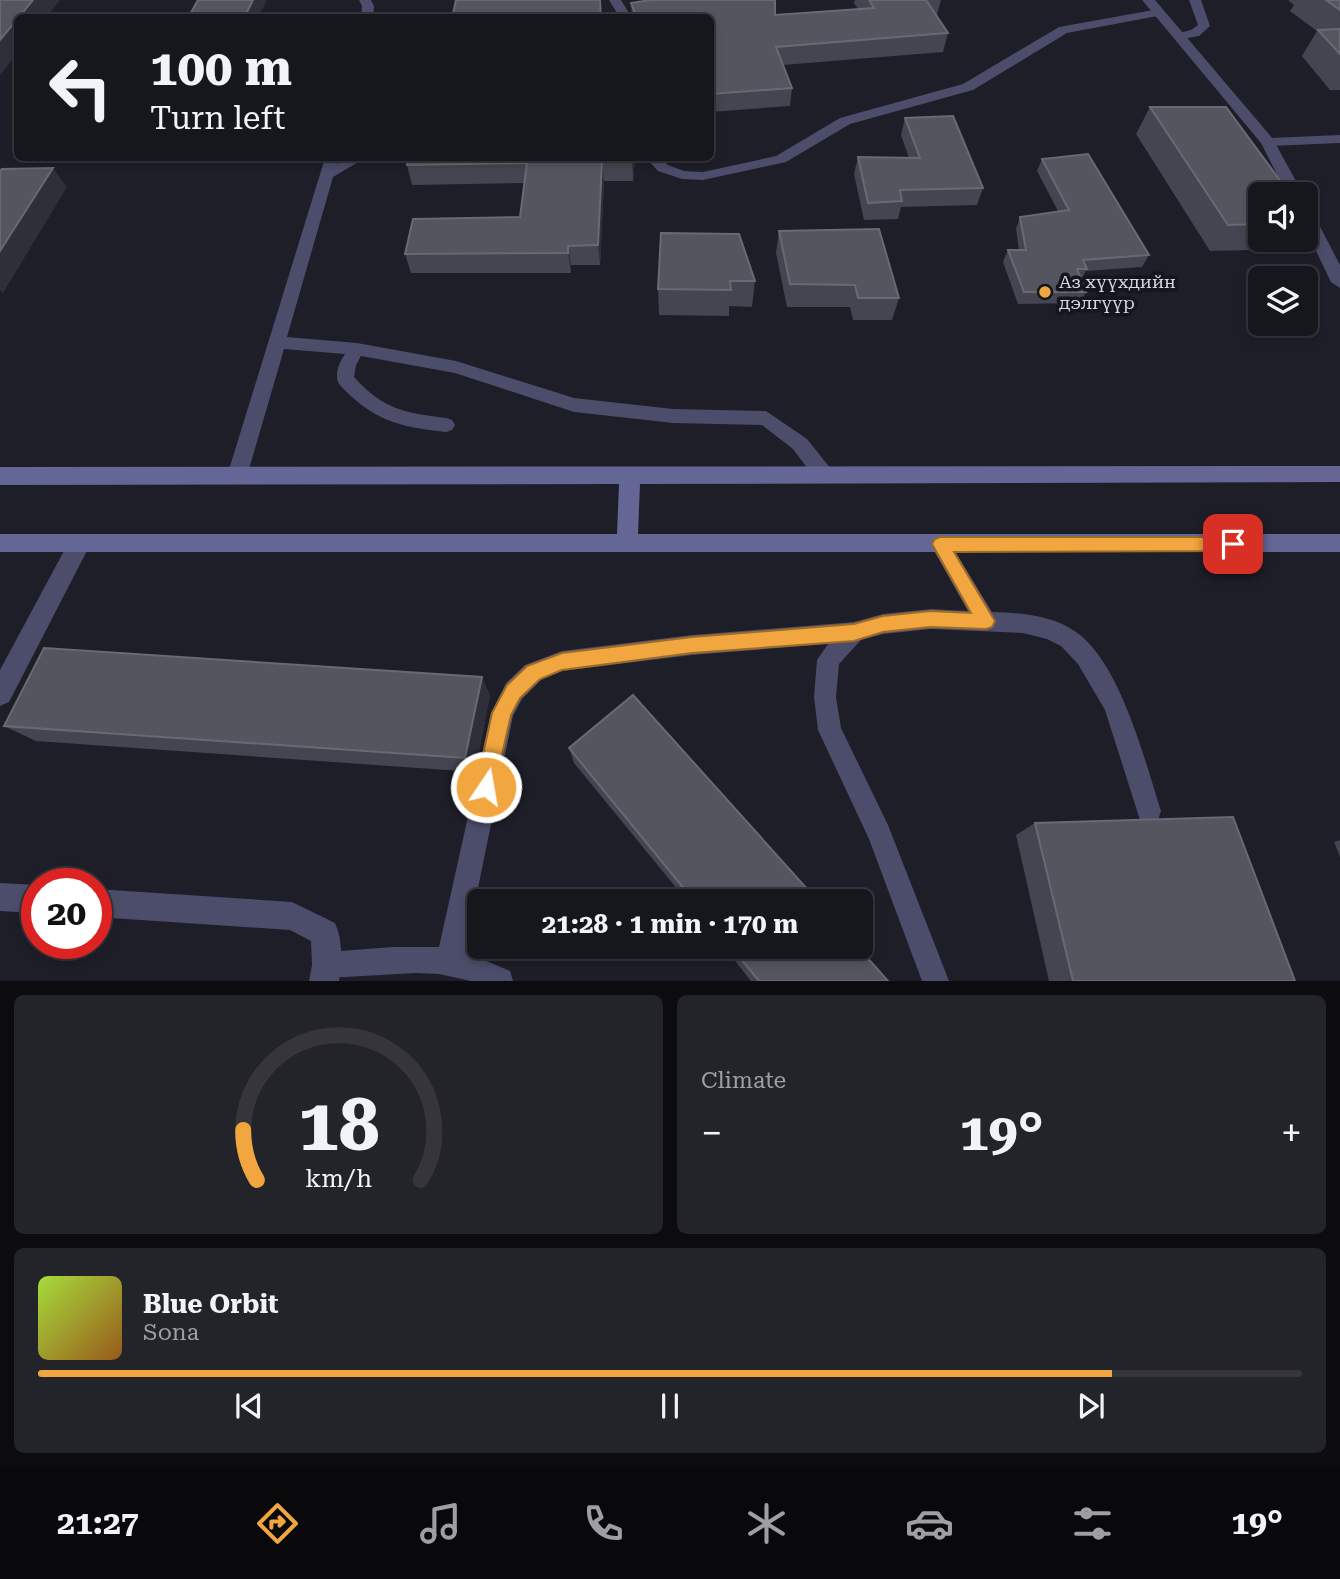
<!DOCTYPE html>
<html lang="en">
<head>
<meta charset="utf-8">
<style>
	:root { --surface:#16161d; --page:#23232a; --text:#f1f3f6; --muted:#9e9fa4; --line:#35353b; --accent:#f1a63f }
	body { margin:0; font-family:"Roboto Serif",serif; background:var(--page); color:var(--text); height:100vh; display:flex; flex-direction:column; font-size:26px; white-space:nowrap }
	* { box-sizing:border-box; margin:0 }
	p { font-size:23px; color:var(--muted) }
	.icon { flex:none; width:38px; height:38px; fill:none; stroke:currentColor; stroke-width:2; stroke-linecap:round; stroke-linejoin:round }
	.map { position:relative; height:981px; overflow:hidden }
	.side { display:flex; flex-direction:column; gap:14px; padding:14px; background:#0c0c10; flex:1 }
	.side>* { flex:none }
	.top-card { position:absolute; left:14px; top:14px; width:700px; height:147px; border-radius:10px; box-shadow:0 4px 10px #0003,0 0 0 2px var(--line); background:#16161d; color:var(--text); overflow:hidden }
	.tools { position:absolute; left:1248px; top:182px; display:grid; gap:14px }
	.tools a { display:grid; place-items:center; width:70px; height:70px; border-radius:10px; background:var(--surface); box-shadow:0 4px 10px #0003,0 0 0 2px var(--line); font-size:35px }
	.speed { position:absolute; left:21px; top:868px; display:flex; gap:14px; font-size:35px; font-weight:700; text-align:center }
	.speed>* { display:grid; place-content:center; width:91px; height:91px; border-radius:50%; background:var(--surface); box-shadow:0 4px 10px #0003,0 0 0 2px var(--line); line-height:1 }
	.speed .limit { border:10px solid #d22; background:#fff; color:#111 }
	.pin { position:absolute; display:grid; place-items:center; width:60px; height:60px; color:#fff; margin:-30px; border-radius:14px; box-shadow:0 4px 10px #0006 }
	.me { position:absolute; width:77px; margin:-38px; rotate:12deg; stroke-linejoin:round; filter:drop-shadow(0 0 5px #0008) }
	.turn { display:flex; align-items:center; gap:24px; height:147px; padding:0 21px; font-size:32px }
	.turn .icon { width:91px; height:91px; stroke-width:2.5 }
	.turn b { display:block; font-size:49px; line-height:60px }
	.big { font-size:52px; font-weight:700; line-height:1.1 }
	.side .tile { flex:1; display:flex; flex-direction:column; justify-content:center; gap:10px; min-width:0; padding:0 24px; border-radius:10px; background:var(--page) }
	.side .dial { align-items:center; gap:0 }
	.dial svg { height:182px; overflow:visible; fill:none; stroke:var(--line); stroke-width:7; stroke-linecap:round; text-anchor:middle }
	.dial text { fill:var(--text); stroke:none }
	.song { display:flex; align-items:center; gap:21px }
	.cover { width:84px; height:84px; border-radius:10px; background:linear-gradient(135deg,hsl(80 70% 55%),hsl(30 70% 35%)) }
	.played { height:7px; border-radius:4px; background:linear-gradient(90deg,var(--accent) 85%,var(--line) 85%) }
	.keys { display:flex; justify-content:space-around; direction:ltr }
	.heat { display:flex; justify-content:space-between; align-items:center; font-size:38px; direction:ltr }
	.side .tiles { flex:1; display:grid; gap:14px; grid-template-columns:1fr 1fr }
	.tile:last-child { grid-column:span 2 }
	.trip { position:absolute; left:467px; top:889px; width:406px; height:70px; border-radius:10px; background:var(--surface); box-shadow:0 4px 10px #0003,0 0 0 2px var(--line); font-weight:700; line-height:70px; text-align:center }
	.tab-bar { display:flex; height:112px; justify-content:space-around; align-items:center; background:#09090c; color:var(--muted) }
	.tab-bar .icon { width:49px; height:49px }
	.tab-bar .on { color:var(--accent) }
	.tab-bar b { font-size:32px; color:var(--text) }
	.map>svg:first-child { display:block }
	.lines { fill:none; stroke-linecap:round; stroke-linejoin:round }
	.lane { fill:#4b4d6a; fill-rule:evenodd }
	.street { fill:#4b4d6a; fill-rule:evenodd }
	.secondary { fill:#646795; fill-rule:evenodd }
	.wall { fill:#444550 }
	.shaded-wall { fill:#2e2f39 }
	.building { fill:#54555f; stroke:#686973; stroke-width:2 }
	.route { fill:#f1a63f; stroke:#9d6c29; stroke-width:2 }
	.poi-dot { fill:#f1a63f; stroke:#14151e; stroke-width:2.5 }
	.labels { text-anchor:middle; stroke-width:7; stroke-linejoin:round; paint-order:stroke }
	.poi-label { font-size:18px; fill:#d7d8df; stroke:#14151e; text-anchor:start }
</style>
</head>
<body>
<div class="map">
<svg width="1340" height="981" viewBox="0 0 1340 981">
	<rect width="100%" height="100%" fill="#1d1e27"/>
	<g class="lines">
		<!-- lane -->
		<g class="lane">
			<polygon points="359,0 371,0 374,6 373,18 361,18 362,6"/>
			<polygon points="609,0 621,0 632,18 620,18"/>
			<polygon points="1189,0 1201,0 1210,26 1199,36 1176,40 1176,34 1191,30 1198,25"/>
			<polygon points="1159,9 1165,13 1163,15 1067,33 973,90 850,124 786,162 703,180 682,179 658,171 646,158 660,158 668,165 684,171 703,172 776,156 840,118 963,84 1059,27"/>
			<polygon points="1340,135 1340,143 1268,146 1261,142 1268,138"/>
			<path d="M 325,158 L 339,158 L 337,164 L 348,158 L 365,158 L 333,177 L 287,337 L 357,343 L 456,361 L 574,398 L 673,409 L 766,411 L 807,439 L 831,469 L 834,475 L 831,481 L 824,483 L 817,481 L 793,449 L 762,425 L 673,423 L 574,412 L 455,373 L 361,356 L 356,365 L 354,377 C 383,409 404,413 446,418 L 452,420 L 455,425 L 452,430 L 446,432 C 398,427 372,420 339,384 C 334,374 339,363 345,354 L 284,349 L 247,476 L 244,482 L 237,484 L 230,482 L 227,476 Z"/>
			<path d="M 940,535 L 947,538 L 992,612 C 1020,613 1052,615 1076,632 C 1120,662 1145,761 1161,811 L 1158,820 L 1149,823 L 1140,820 L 1105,710 L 1078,664 L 1061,646 L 1047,639 L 1023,633 L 931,629 L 883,634 L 861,640 L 839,664 L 836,697 L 841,728 L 888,825 L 949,981 L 922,981 L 869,839 L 818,730 L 814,697 L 817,660 L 828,644 L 692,655 L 562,671 L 541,680 L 522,699 L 513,716 L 465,952 L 510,971 L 513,981 L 471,981 L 439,974 L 416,973 L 327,978 L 318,974 L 314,965 L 318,956 L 327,952 L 393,947 L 439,947 L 491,713 L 506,683 L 525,665 L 562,651 L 692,635 L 854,622 L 883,614 L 931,609 L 968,611 L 930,544 L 933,538 Z"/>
		</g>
		<!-- street -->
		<g class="street">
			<polygon points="1142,0 1155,0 1273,139 1303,194 1287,194 1261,143"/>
			<polygon points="1306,210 1314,215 1340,265 1340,288 1331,282 1306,230"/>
			<polygon points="80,534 88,536 91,543 9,702 0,706 0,670 72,536"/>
			<polygon points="0,883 37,885 37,913 0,911"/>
			<path d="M 96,889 L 292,902 L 335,923 C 343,941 342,962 339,981 L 309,981 L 312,965 L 311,941 L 290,930 L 96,917 Z"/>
		</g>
		<!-- secondary -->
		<polygon class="secondary" points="1340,466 1340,482 640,484 638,534 1340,534 1340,552 0,552 0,534 617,534 619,484 0,485 0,467"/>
	</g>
	<!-- wall -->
	<g class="wall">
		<polygon points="855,0 941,0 937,15 936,15 948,33 943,52 783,65 792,88 790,106 710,112 710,18 632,18 631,3 775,15 858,9 854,3"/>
		<polygon points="1288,0 1340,0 1340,90 1330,90 1302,56 1317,31 1290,11 1294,5"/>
		<polygon points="1150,107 1260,194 1260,240 1297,240 1290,249 1210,251 1136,134"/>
		<polygon points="905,118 983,188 977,205 901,207 898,219 864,220 854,174 858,157 909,158 901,135"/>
		<polygon points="408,158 635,158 633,181 604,181 600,265 571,265 571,273 411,273 405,254 520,217 524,183 412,185 407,165"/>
		<polygon points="1042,159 1149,255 1142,267 1086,271 1081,279 1086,292 1080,303 1018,304 1003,262 1008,250 1019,250 1016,229 1020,217 1058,211 1037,171"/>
		<polygon points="779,231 899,298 892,320 853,320 850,307 787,307 776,253"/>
		<polygon points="661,233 755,281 752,307 729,306 729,316 659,315 658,289"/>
		<polygon points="490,695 475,772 36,741 4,726"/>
		<polygon points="569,748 818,901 687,901 574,763"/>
		<polygon points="1035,823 1295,981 1049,981 1016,835"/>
		<polygon points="1340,840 1340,857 1334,842"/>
		<polygon points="724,947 858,947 888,981 751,981"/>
	</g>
	<!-- shaded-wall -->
	<g class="shaded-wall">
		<polygon points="33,0 60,0 46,18 19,18"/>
		<polygon points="253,0 267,0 258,18 244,18"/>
		<polygon points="18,19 18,53 0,75 0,40"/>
		<polygon points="632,158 635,158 633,181 632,161"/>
		<polygon points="602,161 604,181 600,265 598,245"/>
		<polygon points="53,168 67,187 3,293 0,290 0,251"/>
		<polygon points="568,246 571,265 571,273 568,253"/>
		<polygon points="482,677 490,695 475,772 465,758"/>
	</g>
	<!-- building -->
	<g class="building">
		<polygon points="0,0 33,0 0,40"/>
		<polygon points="198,0 253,0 244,18 188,18"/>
		<polygon points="456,0 600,0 601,18 452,18"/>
		<polygon points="650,0 775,0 775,15 874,8 869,0 926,0 948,33 776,47 792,88 710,94 710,18 637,18 631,3"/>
		<polygon points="1326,0 1340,0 1340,10"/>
		<polygon points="1340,29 1340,54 1318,30"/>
		<polygon points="1150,107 1226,107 1290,194 1260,194 1260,224 1228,225"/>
		<polygon points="953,116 983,188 900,190 902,201 868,203 858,157 920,158 905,118"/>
		<polygon points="1088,154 1149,255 1083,260 1087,269 1077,269 1086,292 1024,292 1008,250 1026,250 1020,217 1069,210 1042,159"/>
		<polygon points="408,158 632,158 632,161 602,161 598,245 568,246 568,253 405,254 413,219 520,217 527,163 407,165"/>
		<polygon points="53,168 0,251 0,171 2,169"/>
		<polygon points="1306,216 1310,223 1306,223"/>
		<polygon points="879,229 899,298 858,298 855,285 790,284 779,231"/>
		<polygon points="661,233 739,234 755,281 730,281 731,290 658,289"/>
		<polygon points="44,648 482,677 465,758 4,726"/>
		<polygon points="633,695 818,901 694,901 569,748"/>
		<polygon points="1233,817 1295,981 1073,981 1035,823"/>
		<polygon points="731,947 858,947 888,981 759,981"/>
	</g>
	<!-- route -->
	<polygon class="route" points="940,537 1233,537 1239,539 1242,544 1239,549 1233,551 954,552 992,616 995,621 992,627 986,629 930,627 883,632 854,641 692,653 562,670 540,679 520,698 511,715 493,794 486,797 479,794 476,787 492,713 507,685 527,666 562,653 692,637 854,624 883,616 930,611 971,613 932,544 935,539"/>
	<!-- markers -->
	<circle class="poi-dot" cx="1045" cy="292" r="7"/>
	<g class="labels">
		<!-- poi labels -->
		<g class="poi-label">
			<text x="1059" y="288">Аз хүүхдийн<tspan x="1059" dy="21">дэлгүүр</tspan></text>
		</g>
	</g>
</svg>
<div class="tools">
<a><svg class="icon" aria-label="sound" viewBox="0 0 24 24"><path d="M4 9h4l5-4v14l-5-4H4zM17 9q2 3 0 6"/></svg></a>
<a><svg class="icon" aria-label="layers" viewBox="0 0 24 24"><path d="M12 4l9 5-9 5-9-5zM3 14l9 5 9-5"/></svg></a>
</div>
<div class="speed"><div class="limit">20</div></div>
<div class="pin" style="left:1233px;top:544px;background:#d93025"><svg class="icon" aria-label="arrive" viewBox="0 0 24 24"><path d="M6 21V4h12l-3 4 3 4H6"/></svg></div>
<svg class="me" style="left:486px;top:787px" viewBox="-20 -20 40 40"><circle r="17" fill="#f1a63f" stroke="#fff" stroke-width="3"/><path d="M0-11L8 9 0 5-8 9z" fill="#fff"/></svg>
<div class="trip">21:28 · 1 min · 170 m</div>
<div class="top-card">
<div class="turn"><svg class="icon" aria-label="left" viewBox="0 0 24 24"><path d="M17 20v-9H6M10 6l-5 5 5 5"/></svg><div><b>100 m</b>Turn left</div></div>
</div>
</div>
<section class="side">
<div class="tiles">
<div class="tile dial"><svg viewBox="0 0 100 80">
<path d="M14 69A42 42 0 1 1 86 69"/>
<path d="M14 69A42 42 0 0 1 8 47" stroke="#f1a63f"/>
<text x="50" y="56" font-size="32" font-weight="700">18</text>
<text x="50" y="72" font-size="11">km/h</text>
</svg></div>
<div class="tile"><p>Climate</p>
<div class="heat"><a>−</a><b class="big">19°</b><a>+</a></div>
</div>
<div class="tile">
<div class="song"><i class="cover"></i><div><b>Blue Orbit</b><p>Sona</p></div></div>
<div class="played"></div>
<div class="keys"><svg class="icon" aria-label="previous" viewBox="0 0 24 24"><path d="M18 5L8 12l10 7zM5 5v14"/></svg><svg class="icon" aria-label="pause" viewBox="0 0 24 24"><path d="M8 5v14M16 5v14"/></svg><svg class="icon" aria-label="next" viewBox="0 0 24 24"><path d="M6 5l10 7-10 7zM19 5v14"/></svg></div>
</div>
</div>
</section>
<nav class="tab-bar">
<b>21:27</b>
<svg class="icon on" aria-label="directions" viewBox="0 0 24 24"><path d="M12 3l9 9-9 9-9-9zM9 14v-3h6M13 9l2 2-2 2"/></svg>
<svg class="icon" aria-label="music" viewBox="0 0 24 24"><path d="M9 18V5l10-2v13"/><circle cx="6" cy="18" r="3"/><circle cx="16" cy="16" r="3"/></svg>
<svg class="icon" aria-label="phone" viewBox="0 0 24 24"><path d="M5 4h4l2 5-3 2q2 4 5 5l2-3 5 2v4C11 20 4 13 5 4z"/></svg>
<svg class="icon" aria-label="climate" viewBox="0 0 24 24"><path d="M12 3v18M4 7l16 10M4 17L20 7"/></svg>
<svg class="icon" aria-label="car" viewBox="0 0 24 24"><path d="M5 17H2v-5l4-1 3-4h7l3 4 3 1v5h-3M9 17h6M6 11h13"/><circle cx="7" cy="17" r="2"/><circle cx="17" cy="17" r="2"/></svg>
<svg class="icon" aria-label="filters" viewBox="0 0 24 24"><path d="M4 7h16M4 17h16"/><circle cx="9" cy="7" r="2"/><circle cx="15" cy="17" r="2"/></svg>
<b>19°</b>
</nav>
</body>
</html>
